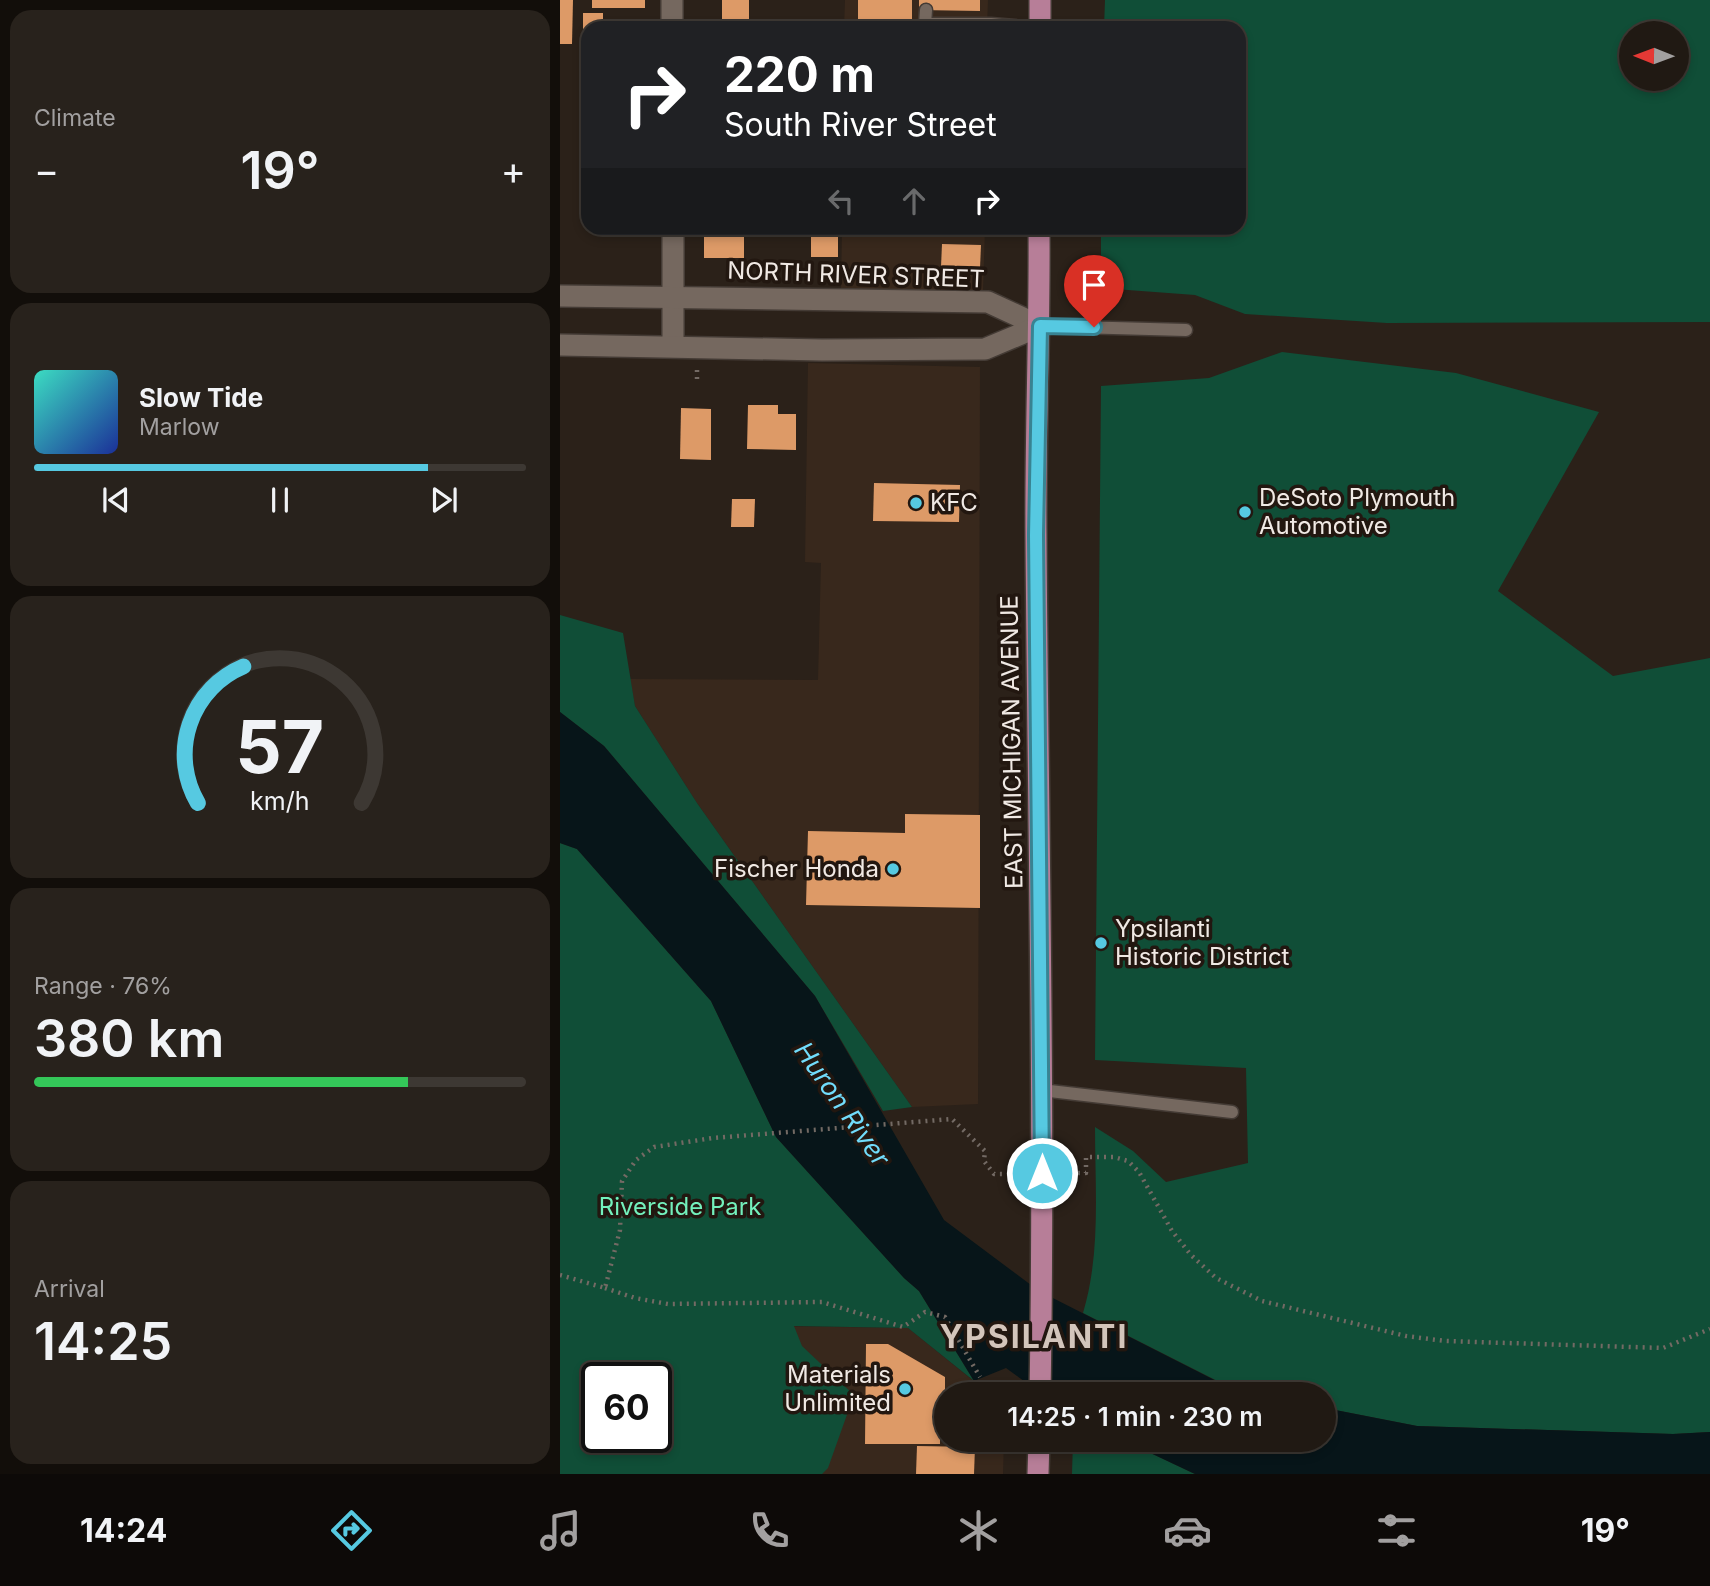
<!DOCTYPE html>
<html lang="en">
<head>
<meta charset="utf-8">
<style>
	:root { --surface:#201913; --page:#28221c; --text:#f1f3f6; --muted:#a2a0a0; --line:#3d3833; --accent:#56c9e1 }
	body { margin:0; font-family:Inter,sans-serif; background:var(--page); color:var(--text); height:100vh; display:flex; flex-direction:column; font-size:26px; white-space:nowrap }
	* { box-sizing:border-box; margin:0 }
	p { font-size:23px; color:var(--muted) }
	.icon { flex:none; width:38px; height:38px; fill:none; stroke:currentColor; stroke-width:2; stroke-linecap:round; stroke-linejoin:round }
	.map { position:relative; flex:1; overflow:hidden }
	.panel { display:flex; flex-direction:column; gap:10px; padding:10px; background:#120e0a; width:560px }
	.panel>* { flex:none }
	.hud { position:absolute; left:21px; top:21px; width:665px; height:214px; border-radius:21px; box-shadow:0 4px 10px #0003,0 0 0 2px var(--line); background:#202124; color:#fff; overflow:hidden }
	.needle { width:46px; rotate:271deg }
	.fabs { position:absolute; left:1059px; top:21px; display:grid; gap:14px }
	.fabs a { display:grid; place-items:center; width:70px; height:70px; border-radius:50%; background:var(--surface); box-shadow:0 4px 10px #0003,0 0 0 2px var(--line); font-size:35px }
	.speed { position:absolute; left:21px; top:1362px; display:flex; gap:14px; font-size:35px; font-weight:700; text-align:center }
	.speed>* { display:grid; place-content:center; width:91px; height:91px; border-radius:50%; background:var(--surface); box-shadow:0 4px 10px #0003,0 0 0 2px var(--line); line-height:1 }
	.speed .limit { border:4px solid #111; border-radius:10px; background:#fff; color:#111 }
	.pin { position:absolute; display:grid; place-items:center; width:60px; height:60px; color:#fff; margin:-72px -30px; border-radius:50% 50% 50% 0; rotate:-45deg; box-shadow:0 0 7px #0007 }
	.pin .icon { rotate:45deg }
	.me { position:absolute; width:77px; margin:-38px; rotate:0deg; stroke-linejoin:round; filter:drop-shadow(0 0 5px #0008) }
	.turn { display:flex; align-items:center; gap:24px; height:147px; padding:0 28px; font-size:32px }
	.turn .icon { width:91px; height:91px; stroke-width:2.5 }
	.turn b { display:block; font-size:49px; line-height:60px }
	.lanes { display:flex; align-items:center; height:66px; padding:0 28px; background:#0003; justify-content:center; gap:35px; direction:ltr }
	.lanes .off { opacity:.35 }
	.big { font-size:52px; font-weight:600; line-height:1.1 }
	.panel .card { flex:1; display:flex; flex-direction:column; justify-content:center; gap:10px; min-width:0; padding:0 24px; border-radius:21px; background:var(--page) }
	.panel .dial { align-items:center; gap:0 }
	.dial svg { height:182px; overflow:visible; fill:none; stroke:var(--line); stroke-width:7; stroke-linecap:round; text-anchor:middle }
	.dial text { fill:var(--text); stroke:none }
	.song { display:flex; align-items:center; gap:21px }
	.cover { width:84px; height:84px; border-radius:10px; background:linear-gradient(135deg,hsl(170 70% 55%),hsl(230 70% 35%)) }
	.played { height:7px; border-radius:4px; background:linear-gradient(90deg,var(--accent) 80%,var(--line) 80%) }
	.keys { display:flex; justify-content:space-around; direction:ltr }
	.heat { display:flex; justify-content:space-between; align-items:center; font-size:38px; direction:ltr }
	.charge { height:10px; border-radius:5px; background:linear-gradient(90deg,#34c759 76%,var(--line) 0) }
	.trip { position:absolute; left:374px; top:1382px; width:402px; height:70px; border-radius:35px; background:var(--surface); box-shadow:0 4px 10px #0003,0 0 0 2px var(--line); font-weight:600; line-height:70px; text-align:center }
	.tab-bar { display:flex; height:112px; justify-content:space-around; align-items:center; background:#0d0a08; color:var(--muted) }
	.tab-bar .icon { width:49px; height:49px }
	.tab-bar .on { color:var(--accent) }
	.tab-bar b { font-size:32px; color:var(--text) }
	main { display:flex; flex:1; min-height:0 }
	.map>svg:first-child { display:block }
	.built { fill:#38281c }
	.green { fill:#104e37; fill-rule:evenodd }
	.water { fill:#071519 }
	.building { fill:#dd9a67 }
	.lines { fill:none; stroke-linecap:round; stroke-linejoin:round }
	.lane-casing { stroke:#443b35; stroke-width:15 }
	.street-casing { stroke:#443b35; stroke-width:24 }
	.secondary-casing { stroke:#443b35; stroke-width:24 }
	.primary-casing { stroke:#443b35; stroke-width:24 }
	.path { stroke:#736a64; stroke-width:4.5; stroke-dasharray:2 5; stroke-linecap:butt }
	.lane { stroke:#75685f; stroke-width:12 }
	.street { stroke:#75685f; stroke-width:21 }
	.secondary { stroke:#75685f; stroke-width:21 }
	.primary { stroke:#b77e98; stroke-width:21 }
	.route-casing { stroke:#388392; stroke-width:18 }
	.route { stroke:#56c9e1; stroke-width:12 }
	.poi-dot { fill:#56c9e1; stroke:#221710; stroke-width:2.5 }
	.labels { text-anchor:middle; stroke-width:7; stroke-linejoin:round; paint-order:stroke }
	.street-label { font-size:24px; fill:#f0e9e4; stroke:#221710 }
	.poi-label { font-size:24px; fill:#f0e9e4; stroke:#221710; text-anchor:start }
	.park-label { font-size:24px; fill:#73f0bc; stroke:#221710 }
	.water-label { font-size:26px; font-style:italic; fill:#71dcfb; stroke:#221710 }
	.district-label { font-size:32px; font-weight:bold; letter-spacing:2px; fill:#d3c5bb; stroke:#221710 }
</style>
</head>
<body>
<main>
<section class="panel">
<div class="card"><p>Climate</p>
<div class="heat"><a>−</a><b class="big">19°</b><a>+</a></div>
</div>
<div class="card">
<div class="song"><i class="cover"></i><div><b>Slow Tide</b><p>Marlow</p></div></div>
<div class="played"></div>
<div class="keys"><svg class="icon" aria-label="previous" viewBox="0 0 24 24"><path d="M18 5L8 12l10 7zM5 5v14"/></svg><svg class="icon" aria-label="pause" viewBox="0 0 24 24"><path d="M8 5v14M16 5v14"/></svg><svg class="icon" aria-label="next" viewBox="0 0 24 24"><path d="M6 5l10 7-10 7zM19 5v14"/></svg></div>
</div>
<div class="card dial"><svg viewBox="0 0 100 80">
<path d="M14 69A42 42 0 1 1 86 69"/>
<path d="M14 69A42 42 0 0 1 34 9" stroke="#56c9e1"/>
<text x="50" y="56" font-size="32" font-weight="700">57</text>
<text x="50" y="72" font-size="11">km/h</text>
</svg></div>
<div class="card"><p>Range · 76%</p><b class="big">380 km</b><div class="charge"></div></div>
<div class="card"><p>Arrival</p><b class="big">14:25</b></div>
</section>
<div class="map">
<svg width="1150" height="1474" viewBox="0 0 1150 1474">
	<rect width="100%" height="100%" fill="#2b2119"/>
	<!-- built -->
	<g class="built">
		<polygon points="285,0 428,0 427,28 284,28"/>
		<polygon points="282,228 425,228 423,291 281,289"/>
		<polygon points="248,363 420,367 418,1104 352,1107 137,803 75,706 70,679 258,680 261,563 245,562"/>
		<polygon points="136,1325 348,1328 431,1395 387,1395 387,1440 444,1440 443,1474 115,1474"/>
	</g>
	<!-- green -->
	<g class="green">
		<path d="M 545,0 L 1150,0 L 1150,322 L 827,323 L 685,314 L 635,295 L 541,288 L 541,228 L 679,228 L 679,28 L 544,28 ZM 1071,33 L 1116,33 L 1116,79 L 1071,79 Z"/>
		<path d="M 722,352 L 896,373 L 1039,412 L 938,591 L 1053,676 L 1150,658 L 1150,1432 L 1113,1434 L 857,1426 L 765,1408 L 765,1395 L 694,1395 L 679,1392 L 523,1313 C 541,1253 535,1189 535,1127 L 573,1151 L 606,1182 L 688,1163 L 686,1068 L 535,1060 L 541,386 L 649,378 Z"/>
		<polygon points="0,615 63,633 75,706 137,803 352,1107 323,1111 255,996 44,746 0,712"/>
		<path d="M 0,843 L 17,849 L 151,1001 L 216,1137 L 344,1278 L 359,1291 L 414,1381 L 348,1328 L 234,1326 L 242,1346 L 294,1395 L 268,1468 L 262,1474 L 0,1474 ZM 37,1377 L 96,1377 L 96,1437 L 37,1437 Z"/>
		<polygon points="513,1440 563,1440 635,1474 512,1474"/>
	</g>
	<!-- water -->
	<g class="water">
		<polygon points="0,712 44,746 255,996 384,1220 479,1291 678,1392 694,1395 483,1395 446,1368 414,1381 359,1291 344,1278 216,1137 151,1001 17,849 0,843"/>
		<polygon points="765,1408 857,1426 1113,1434 1150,1432 1150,1474 635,1474 563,1440 765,1440"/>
	</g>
	<!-- building -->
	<g class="building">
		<polygon points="0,0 13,0 12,44 0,44"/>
		<rect x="32" y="0" width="53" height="8"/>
		<rect x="162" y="0" width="27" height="28"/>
		<rect x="298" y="0" width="54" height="28"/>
		<polygon points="359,0 420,0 420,11 359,10"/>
		<polygon points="23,13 43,13 43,28 28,28 28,32 23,32"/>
		<rect x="144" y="228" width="40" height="30"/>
		<rect x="251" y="228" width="27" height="29"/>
		<polygon points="382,244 421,245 420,268 381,267"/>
		<polygon points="188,405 218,405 218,414 236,414 236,450 187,449"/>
		<polygon points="121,408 151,409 151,460 120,459"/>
		<polygon points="314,483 400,485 399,522 313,521"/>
		<polygon points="172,499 195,499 194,527 171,527"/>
		<polygon points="345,814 420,815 420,908 246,905 248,831 345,833"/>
		<polygon points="306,1344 328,1344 385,1377 385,1402 380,1402 380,1444 305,1444"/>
		<polygon points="357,1446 415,1447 414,1474 356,1474"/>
	</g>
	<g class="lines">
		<defs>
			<g id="lane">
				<polyline points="366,10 365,24 431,24 476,28"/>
				<polyline points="480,326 626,330"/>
				<polyline points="481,1090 672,1112"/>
			</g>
			<g id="street">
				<polyline points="112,0 112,28"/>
				<polyline points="113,228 113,346"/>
			</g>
			<g id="secondary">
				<polyline points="0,296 428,302 480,326"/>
				<polyline points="0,345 262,350 425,349 480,326"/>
			</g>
			<g id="primary">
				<polyline points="480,28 480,0"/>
				<path d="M 479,228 C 480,331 475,435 476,538 C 478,824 485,1109 480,1395"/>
				<polyline points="478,1474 479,1440"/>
			</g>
		</defs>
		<!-- lane casing -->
		<use href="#lane" class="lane-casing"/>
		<!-- street casing -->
		<use href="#street" class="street-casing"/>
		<!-- secondary casing -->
		<use href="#secondary" class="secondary-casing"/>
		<!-- primary casing -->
		<use href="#primary" class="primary-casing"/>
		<!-- path -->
		<g class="path">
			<polyline points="137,379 137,368"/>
			<polyline points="504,1173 526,1173 526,1157 554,1157 568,1161 579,1172 612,1231 631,1255 656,1278 702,1301 846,1336 885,1341 1103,1348 1150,1329"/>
			<polyline points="0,1275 45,1288 60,1230 62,1181 76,1160 94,1147 153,1138 392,1119 425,1151 424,1161 434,1174 461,1174"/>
			<polyline points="45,1288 75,1298 108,1304 262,1302 343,1327 365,1312 385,1317 420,1377"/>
		</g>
		<!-- lane -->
		<use href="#lane" class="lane"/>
		<!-- street -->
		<use href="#street" class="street"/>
		<!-- secondary -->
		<use href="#secondary" class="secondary"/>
		<!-- primary -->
		<use href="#primary" class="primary"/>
	</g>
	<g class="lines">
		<defs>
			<polyline id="route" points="482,1173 476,535 480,326 534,327"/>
		</defs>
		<!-- route casing -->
		<use href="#route" class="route-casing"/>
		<!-- route -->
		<use href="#route" class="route"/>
	</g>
	<!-- markers -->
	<g class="poi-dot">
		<circle cx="356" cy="503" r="7"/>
		<circle cx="685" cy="512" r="7"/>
		<circle cx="333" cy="869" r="7"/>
		<circle cx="541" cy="943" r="7"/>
		<circle cx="345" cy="1389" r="7"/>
	</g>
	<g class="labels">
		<!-- street labels -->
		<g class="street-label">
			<text transform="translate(296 275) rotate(2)" y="8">NORTH RIVER STREET</text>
			<text transform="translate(452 742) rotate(-91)" y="8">EAST MICHIGAN AVENUE</text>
		</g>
		<!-- poi labels -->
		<g class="poi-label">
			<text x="699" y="506">DeSoto Plymouth<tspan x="699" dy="28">Automotive</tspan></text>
			<text x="370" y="511">KFC</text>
			<text x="319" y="877" text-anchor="end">Fischer Honda</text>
			<text x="555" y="937">Ypsilanti<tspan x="555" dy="28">Historic District</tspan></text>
			<text x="331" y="1383" text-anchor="end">Materials<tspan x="331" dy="28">Unlimited</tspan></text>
		</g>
		<!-- park labels -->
		<g class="park-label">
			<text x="120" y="1215">Riverside Park</text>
		</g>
		<!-- water labels -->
		<g class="water-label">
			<text transform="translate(282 1104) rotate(55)" y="9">Huron River</text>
		</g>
		<!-- district labels -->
		<g class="district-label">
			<text x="474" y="1348">YPSILANTI</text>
		</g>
	</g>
</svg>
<div class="fabs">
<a><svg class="needle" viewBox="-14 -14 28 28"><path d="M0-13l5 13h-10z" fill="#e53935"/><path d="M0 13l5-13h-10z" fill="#a2a0a0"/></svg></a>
</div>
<div class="speed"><div class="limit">60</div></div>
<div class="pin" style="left:534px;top:327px;background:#d93025"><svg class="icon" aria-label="arrive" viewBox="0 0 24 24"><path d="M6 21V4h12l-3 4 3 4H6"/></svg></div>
<svg class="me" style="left:482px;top:1173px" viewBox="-20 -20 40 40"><circle r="17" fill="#56c9e1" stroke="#fff" stroke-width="3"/><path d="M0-11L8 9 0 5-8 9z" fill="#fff"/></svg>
<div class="trip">14:25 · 1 min · 230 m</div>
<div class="hud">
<div class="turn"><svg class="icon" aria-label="right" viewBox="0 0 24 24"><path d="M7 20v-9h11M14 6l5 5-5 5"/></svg><div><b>220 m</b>South River Street</div></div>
<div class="lanes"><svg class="icon off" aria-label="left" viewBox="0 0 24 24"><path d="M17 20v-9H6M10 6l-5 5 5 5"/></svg><svg class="icon off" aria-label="ahead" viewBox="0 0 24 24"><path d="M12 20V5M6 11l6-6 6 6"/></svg><svg class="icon" aria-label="right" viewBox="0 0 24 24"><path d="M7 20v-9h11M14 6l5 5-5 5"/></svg></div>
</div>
</div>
</main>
<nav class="tab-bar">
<b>14:24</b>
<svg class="icon on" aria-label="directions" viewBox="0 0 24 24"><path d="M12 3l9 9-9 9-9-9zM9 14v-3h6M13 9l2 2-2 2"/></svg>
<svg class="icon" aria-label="music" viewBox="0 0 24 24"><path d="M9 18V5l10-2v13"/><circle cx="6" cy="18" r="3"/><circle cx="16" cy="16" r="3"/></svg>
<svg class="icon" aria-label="phone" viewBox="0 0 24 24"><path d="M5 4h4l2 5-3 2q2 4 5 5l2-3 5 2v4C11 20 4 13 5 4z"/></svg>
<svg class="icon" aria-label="climate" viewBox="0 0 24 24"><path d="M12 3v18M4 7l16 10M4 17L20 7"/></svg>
<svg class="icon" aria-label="car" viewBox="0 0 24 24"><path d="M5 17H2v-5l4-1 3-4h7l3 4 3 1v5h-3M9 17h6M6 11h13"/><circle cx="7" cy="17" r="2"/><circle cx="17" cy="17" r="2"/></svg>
<svg class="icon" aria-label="filters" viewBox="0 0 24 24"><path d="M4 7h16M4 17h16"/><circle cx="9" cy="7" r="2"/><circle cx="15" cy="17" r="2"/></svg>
<b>19°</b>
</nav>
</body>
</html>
